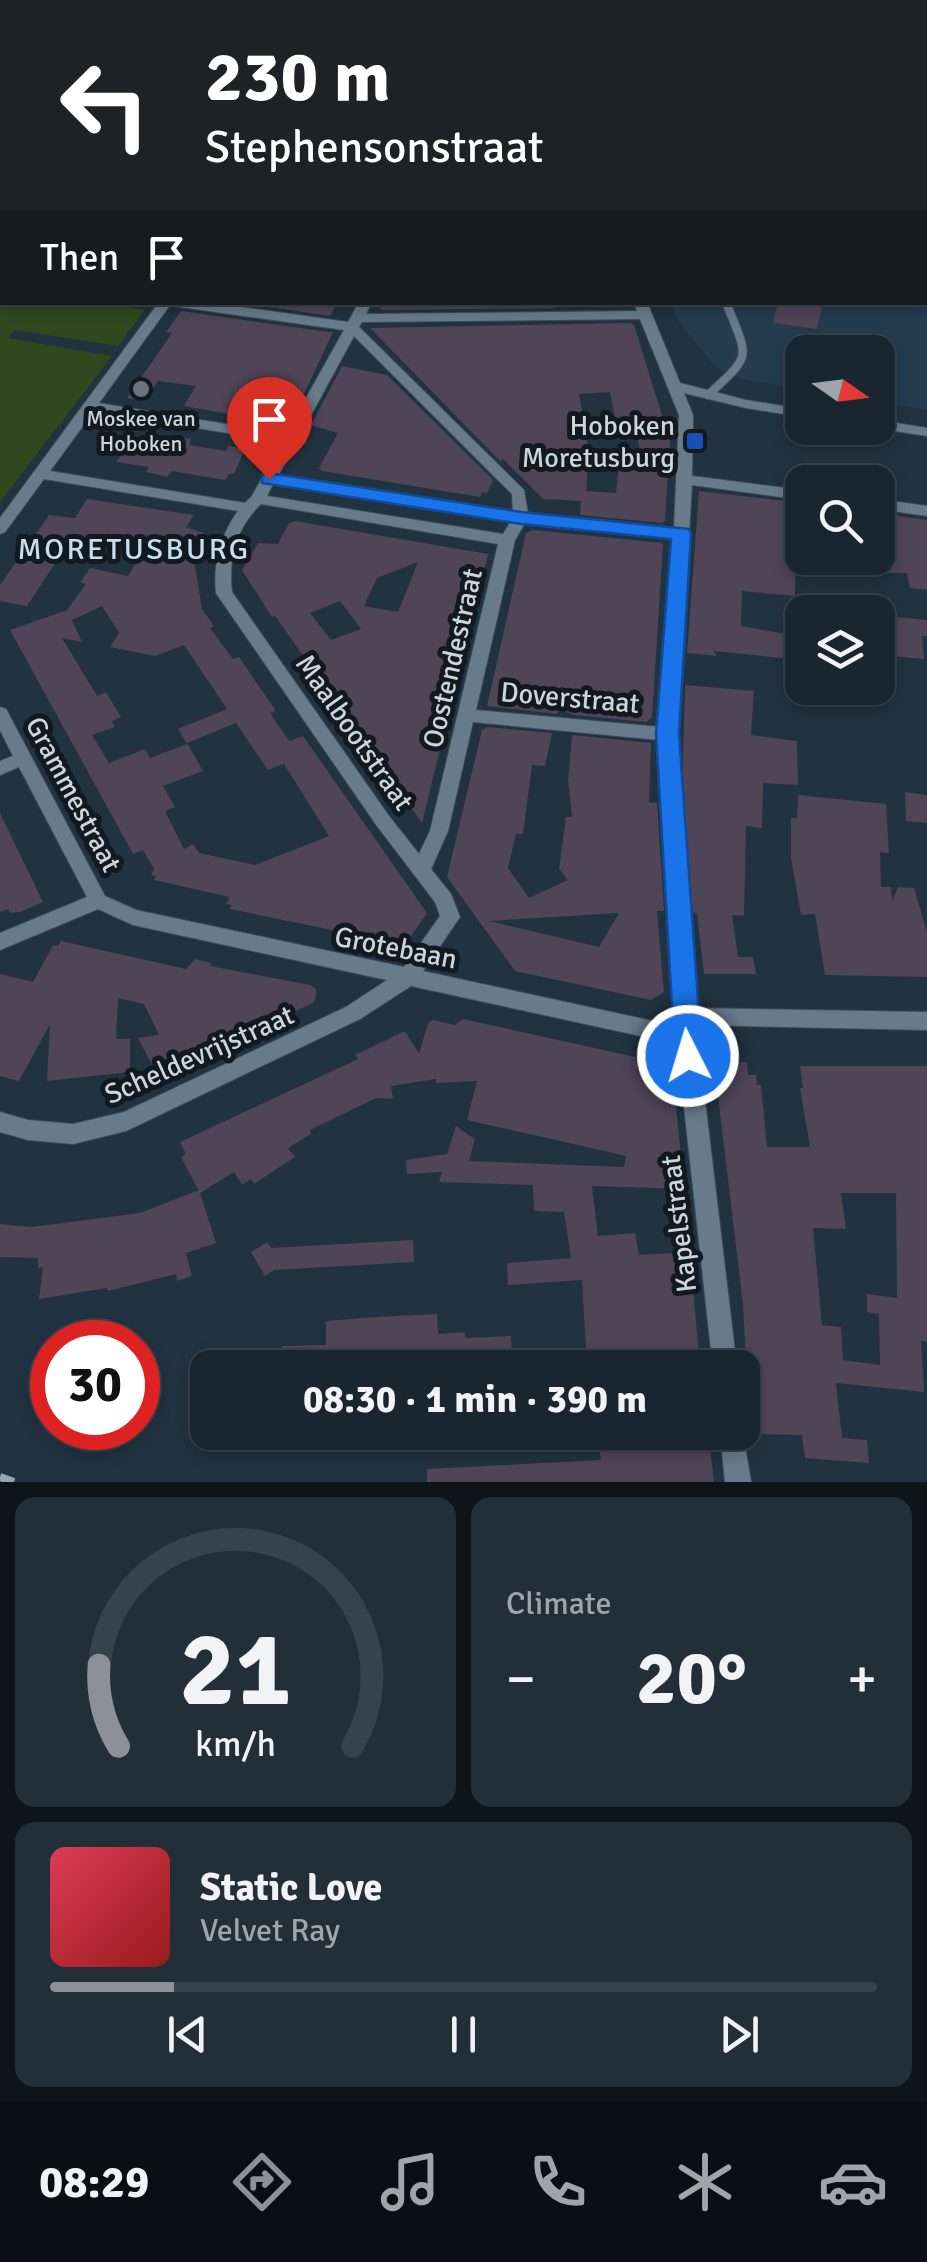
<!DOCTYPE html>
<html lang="en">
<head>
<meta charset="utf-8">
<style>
	:root { --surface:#192630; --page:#222e38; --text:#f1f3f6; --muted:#9fa5ab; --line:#37434c; --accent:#8c9099 }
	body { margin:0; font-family:Signika,sans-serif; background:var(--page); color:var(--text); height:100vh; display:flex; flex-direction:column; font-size:38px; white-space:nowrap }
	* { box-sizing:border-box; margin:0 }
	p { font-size:32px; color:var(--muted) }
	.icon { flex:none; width:55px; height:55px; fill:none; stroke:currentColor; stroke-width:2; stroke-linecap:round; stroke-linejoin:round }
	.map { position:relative; height:1482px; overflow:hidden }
	.sheet { display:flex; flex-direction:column; gap:15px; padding:15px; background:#0e151a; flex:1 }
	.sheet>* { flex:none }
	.top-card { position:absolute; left:0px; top:0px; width:928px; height:305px; box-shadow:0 5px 15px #0003,0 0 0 2px var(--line); background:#202124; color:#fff; overflow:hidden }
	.needle { width:65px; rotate:104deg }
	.controls { position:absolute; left:785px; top:335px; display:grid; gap:20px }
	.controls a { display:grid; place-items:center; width:110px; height:110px; border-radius:20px; background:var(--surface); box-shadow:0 5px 15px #0003,0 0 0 2px var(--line); font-size:50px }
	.speed { position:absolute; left:30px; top:1320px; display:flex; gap:20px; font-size:50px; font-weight:700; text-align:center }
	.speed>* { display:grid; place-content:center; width:130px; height:130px; border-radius:50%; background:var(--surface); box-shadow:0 5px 15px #0003,0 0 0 2px var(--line); line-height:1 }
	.speed .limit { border:15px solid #d22; background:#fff; color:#111 }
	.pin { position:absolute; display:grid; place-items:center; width:85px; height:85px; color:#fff; margin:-102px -42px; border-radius:50% 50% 50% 0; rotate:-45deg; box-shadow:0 0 10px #0007 }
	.pin .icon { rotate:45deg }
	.me { position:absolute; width:110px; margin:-55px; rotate:355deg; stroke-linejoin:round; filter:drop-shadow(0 0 8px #0008) }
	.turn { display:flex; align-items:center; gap:35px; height:210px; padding:0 40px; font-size:45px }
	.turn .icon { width:130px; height:130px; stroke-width:2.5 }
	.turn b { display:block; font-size:70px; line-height:85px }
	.then { display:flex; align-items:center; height:95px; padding:0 40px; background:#0003; gap:20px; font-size:38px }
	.big { font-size:75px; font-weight:800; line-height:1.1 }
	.sheet .widget { flex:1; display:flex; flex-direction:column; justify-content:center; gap:15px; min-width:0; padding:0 35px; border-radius:20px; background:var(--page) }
	.sheet .dial { align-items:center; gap:0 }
	.dial svg { height:260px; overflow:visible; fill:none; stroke:var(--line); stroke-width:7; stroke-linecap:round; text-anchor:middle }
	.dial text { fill:var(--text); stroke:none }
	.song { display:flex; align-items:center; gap:30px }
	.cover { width:120px; height:120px; border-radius:15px; background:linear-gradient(135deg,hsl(350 70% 55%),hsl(0 70% 35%)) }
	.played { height:10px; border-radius:5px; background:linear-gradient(90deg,var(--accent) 15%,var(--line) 15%) }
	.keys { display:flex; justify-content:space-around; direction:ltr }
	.heat { display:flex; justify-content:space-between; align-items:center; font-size:55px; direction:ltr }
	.sheet .tiles { flex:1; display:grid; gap:15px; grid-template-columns:1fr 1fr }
	.widget:last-child { grid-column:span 2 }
	.trip { position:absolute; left:190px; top:1350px; width:570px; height:100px; border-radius:20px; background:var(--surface); box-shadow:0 5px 15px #0003,0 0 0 2px var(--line); font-weight:800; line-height:100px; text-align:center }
	.tab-bar { display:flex; height:160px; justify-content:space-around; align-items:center; background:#0a0f13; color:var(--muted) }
	.tab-bar .icon { width:70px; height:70px }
	.tab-bar .selected { color:var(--accent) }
	.tab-bar b { font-size:45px; color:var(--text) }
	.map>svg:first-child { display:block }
	.built { fill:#253c4f }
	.green { fill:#2f481e }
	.building { fill:#504457; fill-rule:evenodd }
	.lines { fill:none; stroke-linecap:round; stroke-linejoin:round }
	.service-casing { stroke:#3f4e5a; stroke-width:10 }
	.minor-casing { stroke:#3f4e5a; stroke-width:2 }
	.service { stroke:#687b8b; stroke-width:8 }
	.minor { fill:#687b8b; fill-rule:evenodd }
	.rail { stroke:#98a4ae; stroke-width:8; stroke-dasharray:19 10; stroke-linecap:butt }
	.route { fill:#1a73e8; stroke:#114b97; stroke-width:2.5 }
	.worship-dot { fill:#6b7280; stroke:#12191f; stroke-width:4 }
	.transit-dot { fill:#1a4fb4; stroke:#12191f; stroke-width:4 }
	.labels { text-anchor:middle; stroke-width:10; stroke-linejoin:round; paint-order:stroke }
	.far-poi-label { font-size:22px; fill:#cbd5de; stroke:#12191f }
	.poi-label { font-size:28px; fill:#cbd5de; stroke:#12191f; text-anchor:end }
	.street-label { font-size:28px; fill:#cbd5de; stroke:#12191f }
	.neighbourhood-label { font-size:30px; letter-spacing:2.5px; fill:#c8ddef; stroke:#12191f }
</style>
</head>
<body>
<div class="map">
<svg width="927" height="1482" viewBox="0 0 927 1482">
	<rect width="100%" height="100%" fill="#213240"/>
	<!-- built -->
	<g class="built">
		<polygon points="0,0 299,0 2,2 2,167"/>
		<polygon points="330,0 927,0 927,410 878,401 878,352 802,352 802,389 741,379 716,367 681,325 670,303 925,302 925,2"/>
	</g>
	<!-- green -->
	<polygon class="green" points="0,210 2,302 115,303 145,310 118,346 15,330 8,338 112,356 0,502"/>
	<!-- building -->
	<g class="building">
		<polygon points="236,302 338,302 330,316"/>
		<polygon points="376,302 554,302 555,308 382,310"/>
		<polygon points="778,302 823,302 817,329 773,323"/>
		<polygon points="181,311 321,331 333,332 303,396 275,391 258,419 184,406 196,386 158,381 144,401 127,398 172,333 166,332"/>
		<path d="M 630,323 L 634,325 L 670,441 L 665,521 L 661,523 L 580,515 L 581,501 L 543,499 L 502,458 L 501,462 L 370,328 ZM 610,392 L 615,417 L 631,421 L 642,455 L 620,454 L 616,493 L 586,491 L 589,452 L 579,394 Z"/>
		<polygon points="342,366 387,375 493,480 487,493 482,492 480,497 322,471 319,468 338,433 311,425"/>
		<polygon points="134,435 169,441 172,436 191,439 189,445 226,451 229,446 245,449 234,474 229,474 225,480 172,471 167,477 146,472 149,467 116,462"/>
		<polygon points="699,491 802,503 802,544 796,543 795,596 742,591 741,626 802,637 802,660 714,651 717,656 687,653"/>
		<path d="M 87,499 L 194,515 L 186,527 L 204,533 L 194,559 L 202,609 L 214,626 L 210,628 L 233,659 L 239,657 L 276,711 L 270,713 L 289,741 L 303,736 L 427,913 L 405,945 L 230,909 L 231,905 L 226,904 L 230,897 L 154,880 L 156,876 L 151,875 L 154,869 L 143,850 L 133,854 L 10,630 L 67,610 L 86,584 L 80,583 L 90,568 L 128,576 L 149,541 L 110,535 L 92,558 L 62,553 L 27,606 L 0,601 L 0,585 L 49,515 L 75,518 ZM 102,606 L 119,633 L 110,647 L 155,656 L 184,645 L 227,709 L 178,729 L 187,744 L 150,758 L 145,749 L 109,763 L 92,735 L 115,727 L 112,721 L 121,717 L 106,692 L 97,696 L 62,638 L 82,642 L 72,620 ZM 236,723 L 268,770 L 284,764 L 329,836 L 255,865 L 199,853 L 193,844 L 184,849 L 165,811 L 175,807 L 163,786 L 203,771 L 187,743 Z"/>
		<polygon points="878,513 927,520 927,590 910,588 907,573 878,573"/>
		<path d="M 295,521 L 488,554 L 422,823 L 275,616 L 272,617 L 242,570 L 258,543 L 278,544 L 289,523 ZM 418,562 L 398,612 L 364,606 L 377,578 ZM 340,601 L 361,629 L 331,640 L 310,613 Z"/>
		<polygon points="533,530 663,543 652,718 646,722 574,715 559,710 559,704 557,714 487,706 526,533"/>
		<polygon points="878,615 927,620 927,636 922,636 924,659 878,655"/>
		<polygon points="685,685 754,691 751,735 797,741 798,785 763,783 762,828 746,826 744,916 732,915 738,957 753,957 756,974 704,974 697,913 691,912 682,795"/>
		<path d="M 487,727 L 552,733 L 545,766 L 532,765 L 523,834 L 516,834 L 508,868 L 529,898 L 568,880 L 559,869 L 566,817 L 572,817 L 568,781 L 572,735 L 651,743 L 649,802 L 657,803 L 664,911 L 657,911 L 664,992 L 651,1000 L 515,971 L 447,877 L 482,730 ZM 619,913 L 599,947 L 489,921 Z"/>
		<polygon points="905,792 927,795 927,823 906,821"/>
		<polygon points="798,795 886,804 889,853 880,852 881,887 891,887 892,901 898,887 914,888 927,932 927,977 825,975 815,914 801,915 791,858 791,818 797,818"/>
		<polygon points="0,813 43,902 20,912 10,913 8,909 0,912"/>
		<polygon points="61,941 186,969 195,959 211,963 210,966 310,985 316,989 316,997 313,1003 272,1022 267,1014 237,1027 242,1036 192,1060 186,1049 152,1065 138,1038 159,1035 144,1004 118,998 116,1039 130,1039 130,1072 47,1081 50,1024 19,1081 0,1076 0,974 33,982 53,945 58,946"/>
		<polygon points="463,1019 663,1063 673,1073 684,1189 592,1186 598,1236 635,1233 639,1255 690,1252 700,1368 636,1368 636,1361 603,1368 280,1368 282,1346 326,1345 326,1321 376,1317 437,1314 438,1334 465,1332 465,1338 511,1336 512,1352 586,1348 582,1280 508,1285 507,1263 571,1258 564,1212 534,1211 533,1185 439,1182 442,1172 407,1174 406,1160 447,1154 456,1126 475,1139 469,1161 624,1167 626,1156 467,1120 477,1081 436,1083 436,1079 391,1086 393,1099 376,1098 310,1130 311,1134 288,1148 295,1157 254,1184 251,1179 242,1185 234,1172 200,1193 181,1157 186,1154 180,1142 358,1059 355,1055 405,1031 419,1054 428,1023 433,1020 455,1025"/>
		<path d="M 714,1062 L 747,1062 L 748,1075 L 756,1075 L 757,1085 L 761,1085 L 767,1147 L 810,1147 L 800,1088 L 803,1088 L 800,1066 L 927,1066 L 927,1342 L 921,1341 L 924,1392 L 836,1383 L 842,1438 L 867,1440 L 869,1463 L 805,1458 L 802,1435 L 750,1434 L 743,1305 ZM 841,1193 L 896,1193 L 897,1298 L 867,1294 L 867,1312 L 879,1314 L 880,1365 L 843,1360 L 841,1327 L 822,1325 L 813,1228 L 846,1229 Z"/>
		<polygon points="199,1190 216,1243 186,1253 192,1276 177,1281 176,1274 108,1291 107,1288 39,1299 43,1267 38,1268 38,1258 0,1257 0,1224 31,1227 140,1213"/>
		<polygon points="413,1240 414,1262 274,1270 265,1276 251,1252 267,1242 271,1248"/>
		<polygon points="597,1432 708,1432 714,1482 427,1482 427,1469 601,1460"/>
	</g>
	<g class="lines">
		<defs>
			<path id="service" d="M 708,395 C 754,353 748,359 726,302"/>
			<g id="minor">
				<polygon points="0,175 2,176 2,182 0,183"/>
				<rect x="0" y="271" width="2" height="8"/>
				<path d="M 159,302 L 205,302 L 348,322 L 359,302 L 372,302 L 366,314 L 637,311 L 634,302 L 647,302 L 680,383 L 746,400 L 802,409 L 802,417 L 746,408 L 684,393 L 693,415 L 692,476 L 802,490 L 802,500 L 692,485 L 677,734 L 678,795 L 695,1008 L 927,1012 L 927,1030 L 696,1025 L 737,1368 L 713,1368 L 677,1044 L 411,986 L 360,1019 L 126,1131 L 73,1144 L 28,1140 L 0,1132 L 0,1112 L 28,1120 L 73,1124 L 124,1112 L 346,1007 L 387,980 L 133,925 L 98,909 L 0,950 L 0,933 L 87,897 L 19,767 L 0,775 L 0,761 L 13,756 L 0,730 L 0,707 L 6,709 L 105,896 L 136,910 L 404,967 L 440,916 L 435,902 L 377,826 L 216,593 C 213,562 220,536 238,511 L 44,479 L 5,532 L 0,534 L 0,518 ZM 170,305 L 173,306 L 344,330 L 286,434 L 99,403 ZM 640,319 L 679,415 L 674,528 L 528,514 L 524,490 L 359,327 L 362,322 ZM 354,336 L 512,494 L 513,512 L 278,476 ZM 94,411 L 282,442 L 252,496 L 245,503 L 50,471 ZM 273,484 L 511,521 L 503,534 L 267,496 ZM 261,504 L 498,544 L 430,831 L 419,854 L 389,816 L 232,592 C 228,559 236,528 261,504 ZM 525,523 L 673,538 L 660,727 L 476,710 L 515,540 ZM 473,722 L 659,740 L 660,795 L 676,1026 L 423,971 L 460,917 L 451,894 L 431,869 L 448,831 Z"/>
				<polygon points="878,420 927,428 927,436 875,428 878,428"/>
				<polygon points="878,499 927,506 927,516 878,509"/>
				<polygon points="742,1428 751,1482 725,1482 720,1432 742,1432"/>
			</g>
		</defs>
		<!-- service casing -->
		<use href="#service" class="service-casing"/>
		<!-- minor casing -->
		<use href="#minor" class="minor-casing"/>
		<!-- service -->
		<use href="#service" class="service"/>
		<!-- minor -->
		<use href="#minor" class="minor"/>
		<!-- rail -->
		<polyline class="rail" points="0,1477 14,1482"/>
	</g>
	<!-- route -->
	<polygon class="route" points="269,473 521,512 689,529 691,534 679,734 702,1056 698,1065 688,1068 679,1065 675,1056 656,734 671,539 521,524 262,483 262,475"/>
	<!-- markers -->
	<circle class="worship-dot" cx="141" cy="389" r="10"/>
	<rect class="transit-dot" x="685" y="431" width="20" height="20" rx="5"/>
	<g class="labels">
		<!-- far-poi labels -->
		<g class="far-poi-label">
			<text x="141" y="426">Moskee van<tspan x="141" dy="25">Hoboken</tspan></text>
		</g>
		<!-- poi labels -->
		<g class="poi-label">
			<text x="675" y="435">Hoboken<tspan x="675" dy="32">Moretusburg</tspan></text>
		</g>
		<!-- street labels -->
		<g class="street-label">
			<text transform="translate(452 658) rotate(-77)" y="10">Oostendestraat</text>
			<text transform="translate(570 697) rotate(5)" y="10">Doverstraat</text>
			<text transform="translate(355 732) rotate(55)" y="10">Maalbootstraat</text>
			<text transform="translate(74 794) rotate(62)" y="10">Grammestraat</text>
			<text transform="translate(396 947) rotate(11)" y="10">Grotebaan</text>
			<text transform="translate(199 1054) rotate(-24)" y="10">Scheldevrijstraat</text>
			<text transform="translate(678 1224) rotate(-97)" y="10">Kapelstraat</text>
		</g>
		<!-- neighbourhood labels -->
		<g class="neighbourhood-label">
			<text x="134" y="559">MORETUSBURG</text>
		</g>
	</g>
</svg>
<div class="controls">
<a><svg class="needle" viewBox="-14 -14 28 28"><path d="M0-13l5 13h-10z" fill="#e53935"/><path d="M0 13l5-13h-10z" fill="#9fa5ab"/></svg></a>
<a><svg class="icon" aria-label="search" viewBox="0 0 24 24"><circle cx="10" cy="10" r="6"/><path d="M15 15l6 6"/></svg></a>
<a><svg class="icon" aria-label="layers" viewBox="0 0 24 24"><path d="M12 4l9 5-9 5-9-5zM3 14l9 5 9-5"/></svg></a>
</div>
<div class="speed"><div class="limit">30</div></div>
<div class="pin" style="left:269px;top:479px;background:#d93025"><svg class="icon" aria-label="arrive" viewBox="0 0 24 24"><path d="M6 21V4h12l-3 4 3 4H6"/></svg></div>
<svg class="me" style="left:688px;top:1056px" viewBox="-20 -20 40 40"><circle r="17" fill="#1a73e8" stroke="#fff" stroke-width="3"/><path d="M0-11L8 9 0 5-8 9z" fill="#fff"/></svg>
<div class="trip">08:30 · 1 min · 390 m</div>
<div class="top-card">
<div class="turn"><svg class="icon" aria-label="left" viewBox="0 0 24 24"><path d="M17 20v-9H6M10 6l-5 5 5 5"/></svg><div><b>230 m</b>Stephensonstraat</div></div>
<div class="then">Then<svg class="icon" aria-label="arrive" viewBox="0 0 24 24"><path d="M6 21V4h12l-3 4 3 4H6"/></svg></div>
</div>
</div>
<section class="sheet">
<div class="tiles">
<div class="widget dial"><svg viewBox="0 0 100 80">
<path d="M14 69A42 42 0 1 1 86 69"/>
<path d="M14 69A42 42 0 0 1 8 44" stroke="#8c9099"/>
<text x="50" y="56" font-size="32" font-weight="700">21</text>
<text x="50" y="72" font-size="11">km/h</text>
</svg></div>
<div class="widget"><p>Climate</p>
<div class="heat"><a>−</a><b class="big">20°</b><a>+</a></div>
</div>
<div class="widget">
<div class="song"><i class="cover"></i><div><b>Static Love</b><p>Velvet Ray</p></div></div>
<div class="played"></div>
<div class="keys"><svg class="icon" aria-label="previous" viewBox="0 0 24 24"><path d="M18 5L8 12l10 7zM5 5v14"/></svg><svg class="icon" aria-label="pause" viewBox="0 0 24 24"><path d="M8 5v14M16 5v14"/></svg><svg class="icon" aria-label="next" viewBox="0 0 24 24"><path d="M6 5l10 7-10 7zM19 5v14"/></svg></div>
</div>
</div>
</section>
<nav class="tab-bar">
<b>08:29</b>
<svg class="icon selected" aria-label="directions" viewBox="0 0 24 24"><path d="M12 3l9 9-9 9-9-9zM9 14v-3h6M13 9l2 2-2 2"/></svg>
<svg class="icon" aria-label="music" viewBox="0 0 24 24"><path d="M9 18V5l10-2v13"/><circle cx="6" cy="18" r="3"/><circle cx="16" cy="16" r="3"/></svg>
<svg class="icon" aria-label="phone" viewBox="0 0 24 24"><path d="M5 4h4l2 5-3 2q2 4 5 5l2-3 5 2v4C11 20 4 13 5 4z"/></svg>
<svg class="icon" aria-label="climate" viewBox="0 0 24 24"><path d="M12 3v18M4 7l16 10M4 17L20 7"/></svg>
<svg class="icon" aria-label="car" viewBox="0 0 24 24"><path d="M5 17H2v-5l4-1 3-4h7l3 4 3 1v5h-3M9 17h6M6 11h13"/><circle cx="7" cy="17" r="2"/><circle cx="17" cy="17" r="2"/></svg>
</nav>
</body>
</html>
